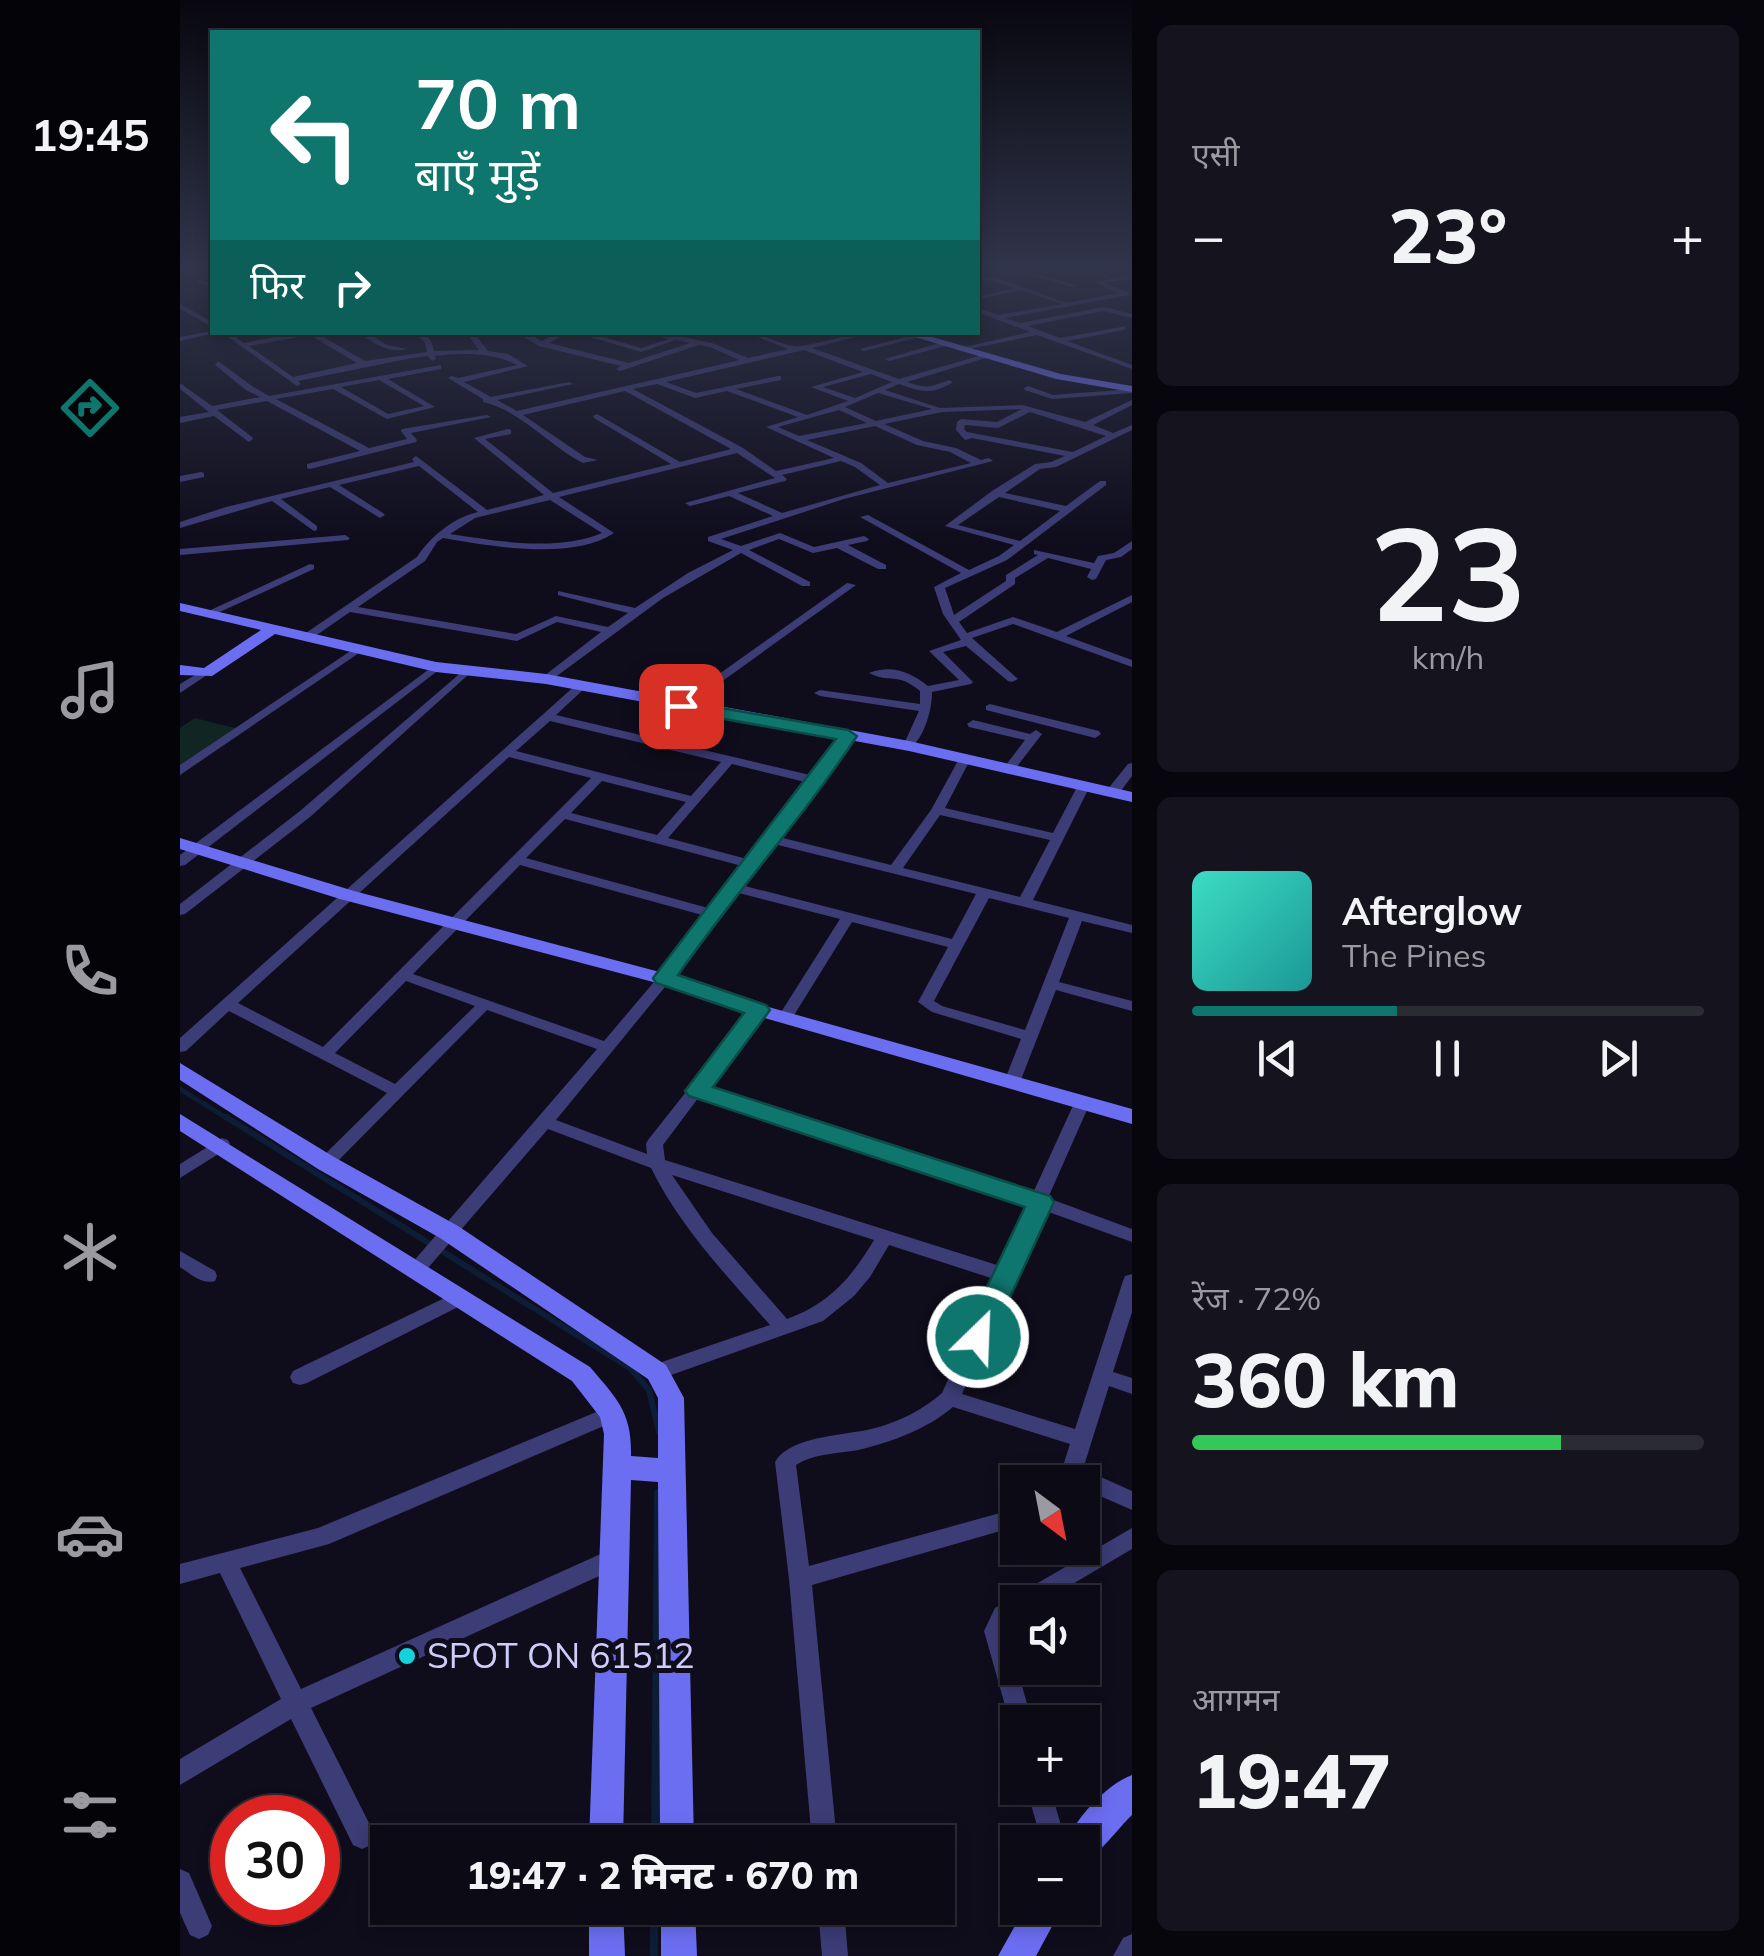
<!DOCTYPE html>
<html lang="hi">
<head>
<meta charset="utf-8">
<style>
	:root { --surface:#0b0a15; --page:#14131e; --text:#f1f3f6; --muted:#9a9aa0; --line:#2b2b34; --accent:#0f766e }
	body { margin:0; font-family:Mulish,"Noto Sans Devanagari",sans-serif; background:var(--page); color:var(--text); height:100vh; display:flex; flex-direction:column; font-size:38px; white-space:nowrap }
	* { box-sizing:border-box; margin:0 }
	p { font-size:32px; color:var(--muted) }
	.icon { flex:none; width:55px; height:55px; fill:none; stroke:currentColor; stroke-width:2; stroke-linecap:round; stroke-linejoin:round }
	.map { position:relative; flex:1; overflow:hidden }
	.sheet { display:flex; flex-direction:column; gap:25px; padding:25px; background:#06060c; width:632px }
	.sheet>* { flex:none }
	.banner { position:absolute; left:30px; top:30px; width:770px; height:305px; border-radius:0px; box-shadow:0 5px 15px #0003,0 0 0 2px var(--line); background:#0f766e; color:#fff; overflow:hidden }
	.needle { width:65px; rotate:148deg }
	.controls { position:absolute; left:820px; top:1465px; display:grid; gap:20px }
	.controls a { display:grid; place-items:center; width:100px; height:100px; border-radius:0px; background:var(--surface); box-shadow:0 5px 15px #0003,0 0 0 2px var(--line); font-size:50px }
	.speed { position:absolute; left:30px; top:1795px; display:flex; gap:20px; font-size:50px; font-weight:700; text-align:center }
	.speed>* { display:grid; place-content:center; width:130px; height:130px; border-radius:50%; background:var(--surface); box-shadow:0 5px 15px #0003,0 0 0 2px var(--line); line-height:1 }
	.speed .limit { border:15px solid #d22; background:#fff; color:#111 }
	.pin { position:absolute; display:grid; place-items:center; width:85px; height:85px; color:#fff; margin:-42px; border-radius:20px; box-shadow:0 5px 15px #0006 }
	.me { position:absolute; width:110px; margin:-55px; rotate:24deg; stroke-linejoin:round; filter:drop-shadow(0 0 8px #0008) }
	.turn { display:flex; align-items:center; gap:35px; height:210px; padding:0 40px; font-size:45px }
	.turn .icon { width:130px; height:130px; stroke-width:2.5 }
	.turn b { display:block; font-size:70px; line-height:85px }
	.then { display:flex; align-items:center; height:95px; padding:0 40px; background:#0003; gap:20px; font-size:38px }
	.big { font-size:75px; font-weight:800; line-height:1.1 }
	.sheet .card { flex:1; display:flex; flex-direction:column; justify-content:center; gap:15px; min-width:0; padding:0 35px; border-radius:15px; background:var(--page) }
	.sheet .dial { align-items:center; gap:0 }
	.dial b { font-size:130px; line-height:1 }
	.song { display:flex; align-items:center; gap:30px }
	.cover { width:120px; height:120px; border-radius:15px; background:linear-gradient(135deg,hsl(170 70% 55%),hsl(180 70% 35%)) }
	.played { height:10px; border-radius:5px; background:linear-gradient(90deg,var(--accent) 40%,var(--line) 40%) }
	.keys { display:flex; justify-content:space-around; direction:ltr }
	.heat { display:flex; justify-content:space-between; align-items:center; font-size:55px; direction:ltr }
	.charge { height:15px; border-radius:8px; background:linear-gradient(90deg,#34c759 72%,var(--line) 0) }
	.trip { position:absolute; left:190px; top:1825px; width:585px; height:100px; border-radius:0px; background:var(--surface); box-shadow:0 5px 15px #0003,0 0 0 2px var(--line); font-weight:800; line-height:100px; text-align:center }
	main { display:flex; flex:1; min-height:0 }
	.dock { display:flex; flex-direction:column; width:180px; justify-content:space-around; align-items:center; background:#040408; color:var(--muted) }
	.dock .icon { width:70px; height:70px }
	.dock .current { color:var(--accent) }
	.dock b { font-size:45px; color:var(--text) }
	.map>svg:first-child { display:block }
	.green { fill:#112523 }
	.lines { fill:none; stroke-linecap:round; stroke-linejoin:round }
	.stream-far2 { stroke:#0c1d35; stroke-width:5 }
	.stream-far1 { stroke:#0c1d35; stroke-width:6 }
	.stream { stroke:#0c1d35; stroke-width:8 }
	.street { fill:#3c3c76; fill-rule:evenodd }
	.secondary { fill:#6c6ef2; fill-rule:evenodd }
	.route { fill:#0f766e; stroke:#0a4d48; stroke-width:2.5 }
	.poi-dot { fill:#14d3de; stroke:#0f0d1c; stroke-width:4 }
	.labels { text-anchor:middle; stroke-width:10; stroke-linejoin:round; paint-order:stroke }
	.near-poi-label { font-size:35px; fill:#cfccfa; stroke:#0f0d1c; text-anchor:start }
</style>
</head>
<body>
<main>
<nav class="dock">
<b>19:45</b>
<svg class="icon current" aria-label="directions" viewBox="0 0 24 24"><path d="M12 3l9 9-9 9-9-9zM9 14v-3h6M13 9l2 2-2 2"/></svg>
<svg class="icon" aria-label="music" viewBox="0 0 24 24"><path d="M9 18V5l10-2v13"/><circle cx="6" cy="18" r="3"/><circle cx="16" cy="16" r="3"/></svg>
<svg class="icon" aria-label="phone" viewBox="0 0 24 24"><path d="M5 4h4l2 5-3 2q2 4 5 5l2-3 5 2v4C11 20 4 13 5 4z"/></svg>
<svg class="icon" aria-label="climate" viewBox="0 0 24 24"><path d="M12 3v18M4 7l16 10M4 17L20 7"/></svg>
<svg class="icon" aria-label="car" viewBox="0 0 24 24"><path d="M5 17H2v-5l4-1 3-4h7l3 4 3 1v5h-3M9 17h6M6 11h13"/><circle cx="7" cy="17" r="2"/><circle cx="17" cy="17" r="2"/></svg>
<svg class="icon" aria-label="filters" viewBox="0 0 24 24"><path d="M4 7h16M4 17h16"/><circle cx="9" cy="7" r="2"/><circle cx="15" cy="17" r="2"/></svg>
</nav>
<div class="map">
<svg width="952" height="1956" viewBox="0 0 952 1956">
	<rect width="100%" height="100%" fill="#0f0d1c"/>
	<!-- green -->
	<polygon class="green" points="15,718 59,729 0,771 0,728"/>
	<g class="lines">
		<!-- stream-far2 -->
		<polyline class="stream-far2" points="0,1089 50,1120"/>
		<!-- stream-far1 -->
		<polyline class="stream-far1" points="46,1117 450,1368 469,1390 479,1432"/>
		<!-- stream -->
		<g class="stream">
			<polyline points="475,1842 478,1493"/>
			<polyline points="474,1908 474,1956"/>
		</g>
		<!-- street -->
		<g class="street">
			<polygon points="827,268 837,268 898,286 893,287"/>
			<polygon points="883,268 896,268 932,276 929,278"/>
			<polygon points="952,275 952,279 925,283 949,293 949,295 825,318 840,323 924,307 952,314 952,318 924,311 848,326 880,338 947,326 944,330 887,341 952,365 952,369 857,335 780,351 776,349 850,332 798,312 798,308 818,315 882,304 841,290 798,299 798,297 834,288 811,280 798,281 798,277 813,277 887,303 938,293 914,282"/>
			<polygon points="17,280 32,284 32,288 17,282"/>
			<polygon points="0,304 32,322 32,327 0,309"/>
			<polygon points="32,331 40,332 0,341 0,337"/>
			<path d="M 41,332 L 49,332 L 64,343 L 121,332 L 139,332 L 138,334 L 185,361 L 247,352 L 245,343 L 234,332 C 246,332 252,339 254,351 L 299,350 L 286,332 L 293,332 L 308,351 L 328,354 L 348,366 L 284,382 L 311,397 L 389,382 L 393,384 L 317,400 L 337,411 L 560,360 L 530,347 L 519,345 L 440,371 L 436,369 L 441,366 L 359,346 L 335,332 L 345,332 L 362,341 L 379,332 L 389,332 L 369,343 L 449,363 L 510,343 L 496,340 L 461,352 L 393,332 L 406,332 L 461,348 L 489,339 L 462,332 L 479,332 L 532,343 L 568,358 L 608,349 L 565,332 C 584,332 603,348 621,346 C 646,343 669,332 695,332 L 632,348 L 719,379 L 809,353 L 809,357 L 727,382 C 748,389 749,387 769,380 L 773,382 C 753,395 741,392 719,384 L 705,390 L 760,408 L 842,405 L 905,422 L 952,400 L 952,405 L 913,425 L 933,433 L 952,425 L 952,430 L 876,467 L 860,469 L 825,493 L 886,506 L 920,481 L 926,481 L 926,485 L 827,560 L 765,588 L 774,615 L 826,581 L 826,575 L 858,555 L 854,554 L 854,550 L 914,563 L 918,556 L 934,553 L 952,541 L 952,549 L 941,557 L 926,560 L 916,579 L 912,580 L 907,577 L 911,569 L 868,558 L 835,578 L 835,584 L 779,622 L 787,633 L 833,617 L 877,632 L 952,595 L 952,602 L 886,636 L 952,660 L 952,667 L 833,624 L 792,638 L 838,679 L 832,682 L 828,681 L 786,646 L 763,652 L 793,682 L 791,684 L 752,692 C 752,711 744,738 729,750 L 723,746 L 739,711 L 640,696 L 634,693 L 640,690 L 740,704 L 740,691 C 716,671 710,684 689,673 C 711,664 731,672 748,686 L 779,680 L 749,651 L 781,640 L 763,614 L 754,587 L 781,573 L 680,517 L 688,515 L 789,570 L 819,556 L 834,545 L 765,526 L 812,491 L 855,464 L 871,462 L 885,456 L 792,438 L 785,440 L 776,430 L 777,422 L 781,419 L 817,422 L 842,409 L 762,412 L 704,424 L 743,441 L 776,448 L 801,460 L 809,458 L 813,461 L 664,499 L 541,539 L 561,546 L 600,533 L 634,547 L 684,536 L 689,539 L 687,541 L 668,545 L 706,565 L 706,569 L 698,569 L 657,548 L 633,553 L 599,539 L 569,550 L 630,582 L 630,586 L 622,586 L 561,553 L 483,598 L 370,681 L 366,682 L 360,679 L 421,632 L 377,622 L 337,641 L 170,612 L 131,639 L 123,639 L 123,635 L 237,557 C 251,536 273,518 298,512 L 239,466 L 159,485 L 203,513 L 205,515 L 200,518 L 150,487 L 101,499 L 137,526 L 137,530 L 134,531 L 92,501 L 0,528 L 0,522 L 46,507 L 234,462 L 232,459 L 236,456 L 307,510 L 364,495 L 294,438 L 328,429 L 331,430 L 331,434 L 305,439 L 373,493 L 491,464 L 414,418 L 413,416 L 417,414 L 500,462 L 551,449 L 445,391 L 343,415 L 405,457 L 418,460 L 403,463 C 371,447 338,409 303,402 L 303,399 L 268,378 L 272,376 L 278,378 L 337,365 C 312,352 283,353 255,356 L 256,359 L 252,361 L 248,356 L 232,358 L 118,381 L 121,384 L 117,386 ZM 130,335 L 177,363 L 113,377 L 69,346 ZM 624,350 L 683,372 L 631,387 L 668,401 L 627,415 L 556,389 L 601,380 L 601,376 L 598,376 L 516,393 L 486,382 ZM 691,374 L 712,382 L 675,398 L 643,387 ZM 477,384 L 515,398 L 547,391 L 618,417 L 586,427 L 654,458 L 596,471 L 563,448 L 453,389 ZM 698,393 L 752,409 L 696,421 L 665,407 ZM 659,410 L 687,423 L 619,436 L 598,427 ZM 850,412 L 926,436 L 893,452 L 787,432 L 784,429 L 785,425 L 818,428 ZM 695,426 L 737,445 L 770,452 L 791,463 L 708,483 L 681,463 L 627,440 ZM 557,453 L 595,478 L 505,503 L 510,506 L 549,496 L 593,516 L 528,537 L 528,541 L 553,550 L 508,573 L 455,608 L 378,591 L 378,595 L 448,613 L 428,627 L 376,616 L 336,634 L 178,607 L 245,561 L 257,542 L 263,538 C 310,546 392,561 434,533 L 379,497 ZM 661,461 L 675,467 L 700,485 L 602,513 L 558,493 L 605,481 L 607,479 L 602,475 ZM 819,497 L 880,511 L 840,541 L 778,525 ZM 370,500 L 422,533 C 377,552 317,541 270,534 L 295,518 Z"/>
			<path d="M 178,332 L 187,332 L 207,345 L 227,349 C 208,354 193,343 178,332 Z"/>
			<polygon points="745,332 760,332 684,351 680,349"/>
			<polygon points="763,342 766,346 709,361 705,359"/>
			<path d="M 38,361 L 72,386 L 89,396 L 261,365 L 261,369 L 208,379 L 255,407 L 207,419 L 153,389 L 96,399 L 189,448 L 227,439 L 221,431 L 222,429 L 307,415 L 311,417 L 231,433 L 237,440 L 236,442 L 130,469 L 127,468 L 127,464 L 180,451 L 87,401 L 37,410 L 72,437 L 73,439 L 69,442 L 34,416 L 0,423 L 0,417 L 29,412 L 0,389 L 0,383 L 32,406 L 80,397 L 66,390 L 35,365 ZM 199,380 L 244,406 L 208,414 L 161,387 Z"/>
			<polygon points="848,386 873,395 952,389 952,393 872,399 845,390 844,388"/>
			<polygon points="21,472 24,473 24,477 0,482 0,476"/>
			<polygon points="165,535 170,538 168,540 0,555 0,549"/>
			<polygon points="130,564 134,565 134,569 31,616 22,614"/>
			<polygon points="667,583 676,585 505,708 497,708 497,704"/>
			<polygon points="178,646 182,647 182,651 0,775 0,765"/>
			<polygon points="256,664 260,665 260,669 5,865 0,866 0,855"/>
			<polygon points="284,670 288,671 288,675 130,817 5,914 0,915 0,904 120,811"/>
			<polygon points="20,672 26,675 24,677 0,693 0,684"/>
			<path d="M 401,683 L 407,686 L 405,688 L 376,715 L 634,776 L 663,732 L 671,732 L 673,735 L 641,784 L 599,837 L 711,865 L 751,810 L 780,757 L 788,757 L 790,760 L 765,808 L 873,833 L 898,785 L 908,785 L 909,788 L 853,900 L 952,925 L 952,933 L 902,921 L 879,982 L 952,1001 L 952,1011 L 876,990 L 840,1082 L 832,1087 L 824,1082 L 841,1039 L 752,1012 L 738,1002 L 768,947 L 672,922 L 611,1020 L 601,1020 L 598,1017 L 660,919 L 555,892 L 489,982 L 376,1120 L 467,1154 L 466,1144 L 468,1140 L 573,1007 L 578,1005 L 586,1010 L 526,1088 L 853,1193 L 896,1099 L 908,1099 L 910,1103 L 868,1198 L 952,1229 L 952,1242 L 863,1210 L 782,1394 L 895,1429 L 943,1281 L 945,1276 L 952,1274 L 952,1312 L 933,1372 L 952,1378 L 952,1394 L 929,1386 L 903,1469 L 952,1491 L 952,1510 L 902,1488 L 902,1482 L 878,1482 L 890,1444 L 773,1407 C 747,1429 712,1442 678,1450 C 657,1454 635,1453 616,1465 L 629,1566 L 838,1508 L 838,1526 L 632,1585 L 657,1842 L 632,1842 L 609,1579 L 595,1462 C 611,1434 670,1436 699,1427 C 722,1420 744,1409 762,1393 L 814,1279 L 709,1245 L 690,1277 L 674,1296 L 643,1321 L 477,1380 L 470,1378 L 467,1372 L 470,1366 L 590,1325 C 547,1276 500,1227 471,1168 L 368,1129 L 241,1276 L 234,1278 L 227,1276 L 225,1271 L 417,1049 L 307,1010 L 152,1167 L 140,1167 L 137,1163 L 140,1159 L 207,1093 L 49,1011 L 6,1051 L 0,1052 L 0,1038 L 397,684 ZM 370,721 L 541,762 L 511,796 L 336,751 ZM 329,757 L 411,778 L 143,1047 L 58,1003 ZM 552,764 L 629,783 L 567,859 L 488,838 ZM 422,781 L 506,802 L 477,835 L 391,813 ZM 760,815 L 870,840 L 840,897 L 723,868 ZM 385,819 L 562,866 L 528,908 L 346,858 ZM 594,844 L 796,894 L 772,939 L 561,885 ZM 340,865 L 522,915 L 479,976 L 424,1041 L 233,974 ZM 809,898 L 889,918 L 845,1030 L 762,1006 L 754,1001 ZM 226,981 L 295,1006 L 215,1084 L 155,1053 ZM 519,1097 L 837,1200 L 848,1204 L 820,1266 L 485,1160 L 483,1145 ZM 492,1175 L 694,1240 C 671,1278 650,1303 607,1319 L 532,1233 Z"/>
			<polygon points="810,704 919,731 921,734 915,738 806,710 806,706"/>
			<polygon points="793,720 850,734 856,730 862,734 832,773 828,774 822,770 845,740 789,727 787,724"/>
			<polygon points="952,763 952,776 937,796 927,796 927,790 948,764"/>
			<polygon points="42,1138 48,1140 50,1144 48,1148 0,1178 0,1164"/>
			<path d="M 0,1251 L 35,1271 L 37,1276 L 35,1281 C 22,1285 11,1274 0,1267 Z"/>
			<polygon points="279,1291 286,1293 288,1298 286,1303 127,1383 120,1385 113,1383 110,1377 113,1371"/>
			<polygon points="433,1405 440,1407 443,1413 440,1419 149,1544 60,1568 121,1689 425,1552 433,1549 441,1552 444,1559 441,1566 131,1708 191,1827 195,1836 191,1845 182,1849 173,1845 111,1719 0,1785 0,1759 101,1699 40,1573 0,1584 0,1564 138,1528"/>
			<polygon points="952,1528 952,1549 862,1602 838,1602 838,1618 831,1622 827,1631 852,1722 838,1722 838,1732 832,1730 804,1631 815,1608"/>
			<polygon points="846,1788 870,1788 886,1842 862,1842"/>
			<polygon points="0,1869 9,1873 32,1926 28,1935 19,1939 10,1935 0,1913"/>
			<polygon points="638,1908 664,1908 668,1956 642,1956"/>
			<polygon points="952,1934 952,1956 933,1956 943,1938"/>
		</g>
		<!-- secondary -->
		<g class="secondary">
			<polygon points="718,332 735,332 881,374 952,386 952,392 876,379"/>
			<polygon points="0,603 256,662 366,674 729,741 952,792 952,802 729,751 366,684 256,672 95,634 32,676 0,675 0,665 24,668 81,630 0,611"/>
			<polygon points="0,838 174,891 491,975 585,1006 952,1109 952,1124 571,1014 477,983 160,899 0,849"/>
			<path d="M 0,1063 L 154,1157 L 278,1226 L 486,1365 L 504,1398 L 514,1842 L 480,1842 L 478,1482 L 451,1480 L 443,1842 L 409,1842 L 424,1434 L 420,1417 L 392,1381 L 0,1131 L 0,1114 L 410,1367 C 437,1399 452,1412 451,1456 L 478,1458 L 478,1398 L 468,1379 L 260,1238 L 138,1169 L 0,1080 Z"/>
			<path d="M 952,1775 L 952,1815 C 937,1829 921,1854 902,1862 L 902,1842 L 886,1842 C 897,1817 926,1785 952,1775 Z"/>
			<polygon points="409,1908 443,1908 445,1956 409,1956"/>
			<polygon points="481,1908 515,1908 517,1956 481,1956"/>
			<polygon points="845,1908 882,1908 856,1956 818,1956"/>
		</g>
	</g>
	<!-- sky -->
	<linearGradient id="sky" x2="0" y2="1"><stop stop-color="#08070f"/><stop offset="0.49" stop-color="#31354b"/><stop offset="1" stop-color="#31354b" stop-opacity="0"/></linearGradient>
	<rect width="952" height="542" fill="url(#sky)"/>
	<!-- route -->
	<path class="route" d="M 501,701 L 668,730 L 677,736 C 622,819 555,893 498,975 L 586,1005 L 590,1010 L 533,1087 L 870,1196 L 874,1202 L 808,1345 L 798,1348 L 787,1345 L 783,1337 L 845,1207 L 509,1096 L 505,1091 L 564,1013 L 476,983 L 473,978 L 656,739 L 494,710 L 492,706 Z"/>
	<!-- markers -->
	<circle class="poi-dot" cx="227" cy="1656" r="10"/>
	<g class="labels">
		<!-- near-poi labels -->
		<g class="near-poi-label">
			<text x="247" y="1668">SPOT ON 61512</text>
		</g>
	</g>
</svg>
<div class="controls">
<a><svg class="needle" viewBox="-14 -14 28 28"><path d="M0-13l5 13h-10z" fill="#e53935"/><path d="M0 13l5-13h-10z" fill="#9a9aa0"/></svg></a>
<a><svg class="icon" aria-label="sound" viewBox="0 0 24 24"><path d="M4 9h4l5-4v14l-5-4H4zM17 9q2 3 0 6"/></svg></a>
<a>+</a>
<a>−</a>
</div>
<div class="speed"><div class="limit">30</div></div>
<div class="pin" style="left:501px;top:706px;background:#d93025"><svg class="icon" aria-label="arrive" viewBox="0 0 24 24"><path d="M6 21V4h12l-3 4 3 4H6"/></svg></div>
<svg class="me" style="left:798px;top:1337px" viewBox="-20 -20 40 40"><circle r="17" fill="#0f766e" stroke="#fff" stroke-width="3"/><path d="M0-11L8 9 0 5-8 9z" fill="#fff"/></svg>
<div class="trip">19:47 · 2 मिनट · 670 m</div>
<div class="banner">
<div class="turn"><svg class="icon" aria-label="left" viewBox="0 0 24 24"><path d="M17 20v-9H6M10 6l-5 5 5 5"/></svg><div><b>70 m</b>बाएँ मुड़ें</div></div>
<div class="then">फिर<svg class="icon" aria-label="right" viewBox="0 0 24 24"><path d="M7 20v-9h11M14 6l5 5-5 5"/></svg></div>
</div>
</div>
<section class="sheet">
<div class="card"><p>एसी</p>
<div class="heat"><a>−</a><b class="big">23°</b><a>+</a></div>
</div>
<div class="card dial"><b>23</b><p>km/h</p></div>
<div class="card">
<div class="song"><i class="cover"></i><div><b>Afterglow</b><p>The Pines</p></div></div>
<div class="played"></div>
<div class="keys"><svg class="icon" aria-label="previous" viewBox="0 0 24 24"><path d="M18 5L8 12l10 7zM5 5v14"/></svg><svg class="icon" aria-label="pause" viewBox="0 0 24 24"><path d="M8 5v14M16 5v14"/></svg><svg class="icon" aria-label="next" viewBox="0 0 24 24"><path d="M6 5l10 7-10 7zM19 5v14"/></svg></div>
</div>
<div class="card"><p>रेंज · 72%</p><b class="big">360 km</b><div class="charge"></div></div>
<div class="card"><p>आगमन</p><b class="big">19:47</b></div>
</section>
</main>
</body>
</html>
